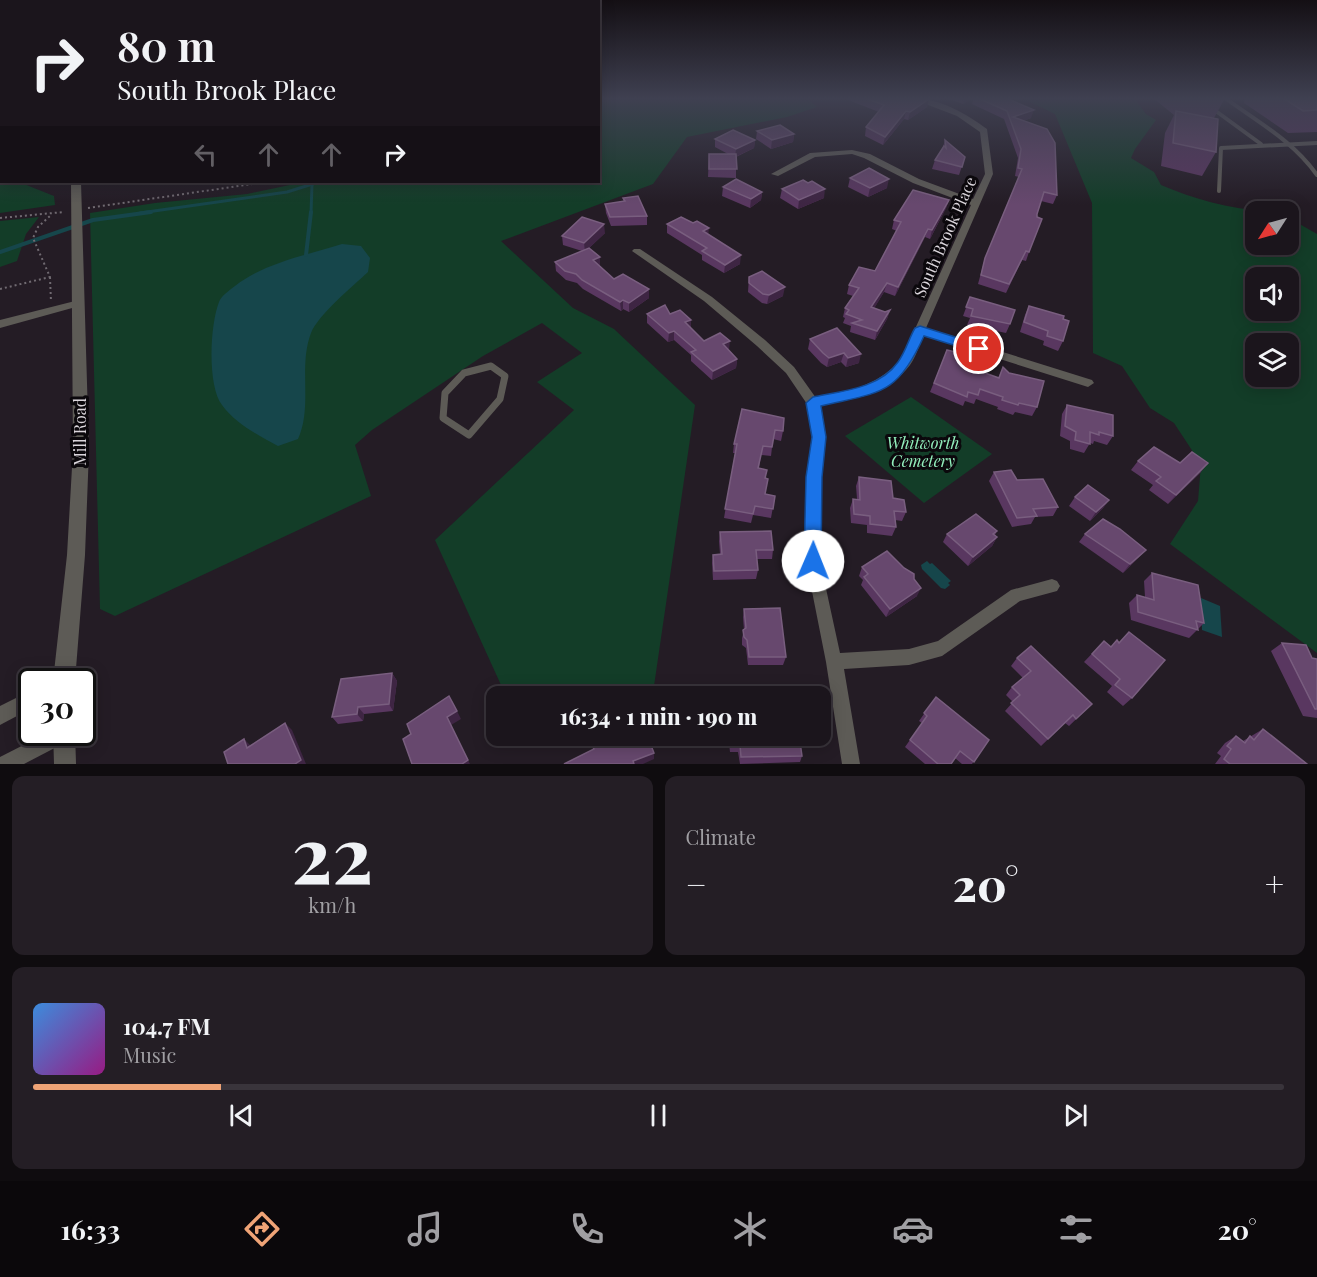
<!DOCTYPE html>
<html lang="en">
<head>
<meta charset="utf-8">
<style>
	:root { --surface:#1b151c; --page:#241e25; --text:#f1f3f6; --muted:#a09fa3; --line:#39343b; --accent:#efa376 }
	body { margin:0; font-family:"Playfair Display",serif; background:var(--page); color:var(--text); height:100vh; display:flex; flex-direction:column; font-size:22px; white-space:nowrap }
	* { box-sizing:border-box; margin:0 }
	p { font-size:20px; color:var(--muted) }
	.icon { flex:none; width:33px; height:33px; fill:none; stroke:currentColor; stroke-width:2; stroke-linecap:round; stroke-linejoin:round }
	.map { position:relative; height:764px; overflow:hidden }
	.panel { display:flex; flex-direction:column; gap:12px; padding:12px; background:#0f0c0f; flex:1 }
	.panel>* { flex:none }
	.hud { position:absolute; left:0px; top:0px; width:600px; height:183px; box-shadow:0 3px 15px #0003,0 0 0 2px var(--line); background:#1b151c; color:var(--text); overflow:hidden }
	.needle { width:39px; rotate:234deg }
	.controls { position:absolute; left:1245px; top:201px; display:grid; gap:12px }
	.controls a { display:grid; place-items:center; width:54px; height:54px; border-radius:12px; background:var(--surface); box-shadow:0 3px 15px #0003,0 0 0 2px var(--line); font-size:30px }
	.speed { position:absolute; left:18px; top:668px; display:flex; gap:12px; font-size:30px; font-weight:700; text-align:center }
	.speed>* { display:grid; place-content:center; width:78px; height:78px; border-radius:50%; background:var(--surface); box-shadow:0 3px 15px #0003,0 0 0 2px var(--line); line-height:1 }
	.speed .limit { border:3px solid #111; border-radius:9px; background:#fff; color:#111 }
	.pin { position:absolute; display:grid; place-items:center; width:51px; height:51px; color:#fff; margin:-26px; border:3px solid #fff; border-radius:50%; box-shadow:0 2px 6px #0007 }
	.me { position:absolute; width:66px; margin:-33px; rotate:1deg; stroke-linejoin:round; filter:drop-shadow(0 0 4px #0008) }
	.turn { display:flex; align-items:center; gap:21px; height:126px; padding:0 18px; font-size:27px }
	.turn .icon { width:78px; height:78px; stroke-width:2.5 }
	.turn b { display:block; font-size:42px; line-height:51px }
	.lanes { display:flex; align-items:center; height:57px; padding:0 18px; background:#0003; justify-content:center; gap:30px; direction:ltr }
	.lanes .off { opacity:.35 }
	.big { font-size:45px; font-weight:800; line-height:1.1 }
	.panel .widget { flex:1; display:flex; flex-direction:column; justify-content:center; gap:9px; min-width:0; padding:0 21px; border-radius:12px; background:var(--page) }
	.panel .dial { align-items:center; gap:0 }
	.dial b { font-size:78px; line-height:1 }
	.song { display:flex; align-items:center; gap:18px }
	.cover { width:72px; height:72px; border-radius:9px; background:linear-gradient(135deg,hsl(210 70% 55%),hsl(310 70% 35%)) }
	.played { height:6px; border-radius:3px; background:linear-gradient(90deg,var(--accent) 15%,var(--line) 15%) }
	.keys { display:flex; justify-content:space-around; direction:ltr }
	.heat { display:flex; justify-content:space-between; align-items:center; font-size:33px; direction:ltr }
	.panel .tiles { flex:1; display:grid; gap:12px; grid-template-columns:1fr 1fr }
	.widget:last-child { grid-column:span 2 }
	.trip { position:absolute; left:486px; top:686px; width:345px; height:60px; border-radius:12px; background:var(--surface); box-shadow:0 3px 15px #0003,0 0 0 2px var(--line); font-weight:800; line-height:60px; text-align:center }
	.menu { display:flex; height:96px; justify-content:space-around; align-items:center; background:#0b080b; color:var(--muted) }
	.menu .icon { width:42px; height:42px }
	.menu .on { color:var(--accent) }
	.menu b { font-size:27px; color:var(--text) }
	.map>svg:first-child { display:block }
	.green { fill:#133d28; fill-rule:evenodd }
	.water { fill:#16464b }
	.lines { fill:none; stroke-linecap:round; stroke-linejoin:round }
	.stream-far1 { stroke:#16464b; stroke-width:3 }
	.stream { stroke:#16464b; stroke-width:4 }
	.path { stroke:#706a71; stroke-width:2; stroke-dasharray:2 3; stroke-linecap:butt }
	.service-far1 { stroke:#5d5b56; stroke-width:4 }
	.service { stroke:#5d5b56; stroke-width:7 }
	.minor { fill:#5d5b56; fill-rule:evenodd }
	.tertiary { fill:#5d5b56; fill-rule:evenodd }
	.wall { fill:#593760 }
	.shaded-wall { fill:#3e2543 }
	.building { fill:#67486e; stroke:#795e7f; stroke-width:1.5 }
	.route { fill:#1a73e8; stroke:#114b97; stroke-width:1.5 }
	.labels { text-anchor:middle; stroke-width:6; stroke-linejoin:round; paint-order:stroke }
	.street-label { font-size:16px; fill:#dbd6dc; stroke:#0b080c }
	.park-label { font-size:16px; font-style:italic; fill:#93f0bd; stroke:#0b080c }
</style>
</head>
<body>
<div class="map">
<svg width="1317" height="764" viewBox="0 0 1317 764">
	<rect width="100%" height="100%" fill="#241c25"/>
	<!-- green -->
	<g class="green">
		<polygon points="599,98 806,98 817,107 787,117 687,137 653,184 501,241 573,308 614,329 695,405 654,686 630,696 506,696 435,540 574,410 537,382 582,353 542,323 483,356 372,430 355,445 371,496 115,616 100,609 90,213 155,203 247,194 304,182 598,182"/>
		<path d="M 1022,98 L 1134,98 L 1146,114 L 1156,120 L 1135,149 L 1131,158 L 1154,172 L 1161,185 C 1194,199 1229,209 1265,211 L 1256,212 L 1256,244 L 1288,244 L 1289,218 L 1317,234 L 1317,653 L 1170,544 L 1198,501 L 1201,464 L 1174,423 L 1150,408 L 1122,366 L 1093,353 L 1092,203 L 1055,114 ZM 1256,278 L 1288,278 L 1288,310 L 1256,310 ZM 1256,344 L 1288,344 L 1288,376 L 1256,376 Z"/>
		<polygon points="0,174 2,182 19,182 54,196 55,205 0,213"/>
		<polygon points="39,217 26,234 17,261 0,267 0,221"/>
		<polygon points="911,397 992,454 924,503 845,436"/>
	</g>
	<!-- water -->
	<g class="water">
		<path d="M 342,244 L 361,246 L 370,258 L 368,272 C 353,286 318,315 311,333 C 298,367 313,406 298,439 L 278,446 C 258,435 236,424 222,405 C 207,385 210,325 219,302 C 221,296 230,290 235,286 C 264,263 307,255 342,244 Z"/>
		<polygon points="927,561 930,564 932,563 951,581 948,583 950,585 945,589 941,588 922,569 921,565"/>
		<polygon points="1201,598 1220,606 1222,637 1202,630"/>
	</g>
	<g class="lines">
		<!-- stream-far1 -->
		<g class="stream-far1">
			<polyline points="140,213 287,192 319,182"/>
			<polyline points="311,213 312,184"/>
		</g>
		<!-- stream -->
		<g class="stream">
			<polyline points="0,252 93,220 151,212"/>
			<polyline points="306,255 311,212"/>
		</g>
		<!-- path -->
		<g class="path">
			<polyline points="88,208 266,182"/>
			<polyline points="0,218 64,212"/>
			<polyline points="50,277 51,302"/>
			<polyline points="0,289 50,277 33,238 38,227 51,215"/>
		</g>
		<!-- service-far1 -->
		<g class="service-far1">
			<polyline points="1198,98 1261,144"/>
			<path d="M 1225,98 C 1258,122 1293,141 1317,175"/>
			<polyline points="1219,191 1221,148 1317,143"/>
		</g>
		<!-- service -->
		<polygon class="service" points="491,366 505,376 500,399 469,435 443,418 445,393 464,373"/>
		<!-- minor -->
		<g class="minor">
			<path d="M 910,98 C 937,97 966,113 987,129 L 993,174 L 926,328 L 1092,380 L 1094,383 L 1088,387 L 924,335 C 919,345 916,357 910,365 C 888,394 852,399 820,406 L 825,437 L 821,477 L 820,561 L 840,653 L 909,649 L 938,641 L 1011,590 L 1052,579 L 1057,581 L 1060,586 L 1057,591 L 1020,601 L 942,656 L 909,665 L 844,669 L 860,764 L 842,764 L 826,662 L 806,561 L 807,477 L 813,437 L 807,404 L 786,373 L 757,346 L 704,301 L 632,251 L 634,249 L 640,249 L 712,297 L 765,340 L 794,367 L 816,398 C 851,390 875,387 901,360 L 971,205 L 913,183 L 864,158 L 852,154 L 815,157 L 778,176 L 771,174 L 810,153 L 852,150 L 870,154 L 919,179 L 973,199 L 985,174 L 980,132 L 957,116 Z"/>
			<polygon points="79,300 83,301 84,303 83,305 0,328 0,320"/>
			<polygon points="32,690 32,708 0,725 0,706"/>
			<polygon points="49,732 72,732 73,734 70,740 24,764 0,764 0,757"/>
		</g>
		<!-- tertiary -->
		<g class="tertiary">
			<polygon points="71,182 81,182 89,450 85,555 75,681 53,681 67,555 73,450"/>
			<polygon points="53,732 75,732 76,764 54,764"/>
		</g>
	</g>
	<!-- wall -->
	<g class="wall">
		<polygon points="843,98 942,98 938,100 927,98 927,107 908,120 904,119 883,145 865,136 866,127 879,112"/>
		<polygon points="946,98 1006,98 1031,118 1023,121 1057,195 1053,204 1041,201 1037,214 1029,252 1026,261 1022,260 1006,293 978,284 985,258 1019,177 1015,176 1018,158 1004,119 972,104 974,98 963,104"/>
		<polygon points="1153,98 1225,98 1214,118 1216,152 1202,176 1161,166 1165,133 1174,115"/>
		<polygon points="1244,98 1317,98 1317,132 1288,133 1244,103"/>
		<polygon points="757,131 794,134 793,142 771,149 756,139"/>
		<polygon points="715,139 755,140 754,148 736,157 736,178 708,177 709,154 728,154 715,147"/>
		<polygon points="945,140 965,157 959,175 932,169 935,160 943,147"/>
		<polygon points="850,178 887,188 868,197 848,187"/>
		<polygon points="723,187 762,192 761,200 750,208 722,196"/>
		<polygon points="782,189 824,198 798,209 780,198"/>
		<polygon points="623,198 647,216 647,225 611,226 606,213 605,204 624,202"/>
		<polygon points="949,200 946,208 930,239 925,237 895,296 884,292 874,308 885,312 890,310 887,319 875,340 850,332 851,326 843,323 845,318 843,317 845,308 853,296 847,294 849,285 875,271 897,231 892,229 894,220"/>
		<polygon points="667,224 708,234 740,264 724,273 702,260 702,255 667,233"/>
		<polygon points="605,233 589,248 600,266 614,279 649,289 649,298 629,312 623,309 621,311 583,289 577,283 566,280 556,271 555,262 582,251 563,245 562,236"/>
		<polygon points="749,277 783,296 767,304 762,303 748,292"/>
		<polygon points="970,297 1010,324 1006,333 967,325 970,318 963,316"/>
		<polygon points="1029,306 1063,341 1058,351 1043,345 1044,341 1020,332 1025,315"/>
		<polygon points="647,314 670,314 691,328 704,341 729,350 737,359 736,368 712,380 691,361 691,355 674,340 668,342 647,323"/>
		<polygon points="837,328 859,363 846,367 841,362 827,367 821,363 808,349 810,339"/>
		<polygon points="947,350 960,364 998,378 1003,367 1037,407 1032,416 1015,412 1013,415 997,409 998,407 976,399 974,404 965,401 963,406 930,392"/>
		<polygon points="1067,405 1113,436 1107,445 1094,441 1093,444 1090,443 1084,453 1070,449 1070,441 1060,436 1062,414"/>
		<polygon points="742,409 783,431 781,441 773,439 771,456 761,455 759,468 765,478 765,494 775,496 771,518 753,515 751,523 724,518 735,453 733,453 734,444"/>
		<polygon points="1138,461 1180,463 1201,472 1168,504 1149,490 1153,485 1131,470"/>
		<polygon points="994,472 1017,480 1058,507 1053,516 1035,517 1031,524 1012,527 989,481"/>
		<polygon points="859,477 893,498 906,512 902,521 895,520 896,527 892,536 867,533 867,525 851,523 850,508 853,499 857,499 856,486"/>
		<polygon points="1075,497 1109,500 1103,508 1090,521 1069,506"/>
		<polygon points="997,531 995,535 997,537 992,546 968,566 943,542 947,534"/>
		<polygon points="720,532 773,550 772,559 756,559 758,570 756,579 713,580 712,563 713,555 720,554 719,541"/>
		<polygon points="1085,534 1146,550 1123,573 1079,542"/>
		<polygon points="862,567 914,579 917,596 886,617 861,585 863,580 859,576"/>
		<polygon points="1152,573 1204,623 1189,638 1131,620 1129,603 1137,595 1145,597 1144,581"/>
		<polygon points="744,609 786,657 783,665 748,665 746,648 742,645 742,638 744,630 743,617"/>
		<polygon points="1104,641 1132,698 1123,706 1107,692 1112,686 1084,662"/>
		<polygon points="1282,643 1312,658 1317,659 1317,718 1303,716 1271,651"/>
		<polygon points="1017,658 1092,704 1069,726 1065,723 1041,746 1005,711 1013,702 1006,695 1012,687 1023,678 1011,666"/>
		<polygon points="392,673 397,681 393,711 364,714 363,721 338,724 332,717"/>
		<polygon points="936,697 989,740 972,764 962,764 955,758 951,764 925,764 905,747 922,723 919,721"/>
		<polygon points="1263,729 1307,764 1215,764 1221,756 1217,753 1225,743 1236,736 1243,741"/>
		<polygon points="728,735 799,735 802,756 800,762 740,764 738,752 730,752"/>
	</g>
	<!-- shaded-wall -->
	<g class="shaded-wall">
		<polygon points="965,98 974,98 963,104"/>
		<polygon points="929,99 927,107 908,120 910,112"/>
		<polygon points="1034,110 1031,118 1012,125 1013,117"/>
		<polygon points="906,111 904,119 883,145 885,137"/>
		<polygon points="794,134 793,142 771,149 772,140"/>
		<polygon points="755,140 754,148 735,157 736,149"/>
		<polygon points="889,179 887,188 868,197 870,188"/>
		<polygon points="825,189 824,198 798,209 799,200"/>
		<polygon points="762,192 761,200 750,208 751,199"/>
		<polygon points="949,200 946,208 930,239 932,230"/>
		<polygon points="604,224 605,233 585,252 584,243"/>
		<polygon points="709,228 708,237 703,231"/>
		<polygon points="928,229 925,237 895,296 898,287"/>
		<polygon points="741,255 740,264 724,273 725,265"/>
		<polygon points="600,257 600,266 594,269 593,260"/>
		<polygon points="887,283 884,292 869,317 871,307"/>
		<polygon points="785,287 783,296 767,304 769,295"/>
		<polygon points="649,289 649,298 629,312 629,303"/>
		<polygon points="623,300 623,309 621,311 620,302"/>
		<polygon points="890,310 887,319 875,340 877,331"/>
		<polygon points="691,320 691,329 685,322"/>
		<polygon points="674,331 674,340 668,342 669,333"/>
		<polygon points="730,341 729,350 723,344"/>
		<polygon points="844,353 841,362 827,367 829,358"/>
		<polygon points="861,354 859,363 846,367 848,358"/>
		<polygon points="737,359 736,368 712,380 713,371"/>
		<polygon points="1208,463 1201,472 1168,504 1176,495"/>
		<polygon points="1109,500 1103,508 1090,521 1096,512"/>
		<polygon points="997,537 992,546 968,566 973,557"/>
		<polygon points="1146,550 1123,573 1130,564"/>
		<polygon points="921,588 917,596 886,617 890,609"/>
		<polygon points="392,673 397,681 393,711 389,704"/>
		<polygon points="358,707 364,714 363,721 357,714"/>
		<polygon points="457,711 461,719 451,725 470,764 462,764 447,717"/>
		<polygon points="285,723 292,730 306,764 295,764"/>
		<polygon points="244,739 251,746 247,748"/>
		<polygon points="654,753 654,759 643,764 633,764 633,761"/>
	</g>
	<!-- building -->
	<g class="building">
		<polygon points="865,98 926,98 929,99 910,112 906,111 885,137 866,127 884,105"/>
		<polygon points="978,98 1006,98 1034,110 1013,117 1047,129 1055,143 1057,195 1044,192 1037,214 1037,217 1042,219 1029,252 1026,251 1009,284 981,275 985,258 1022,169 1018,168 1021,149 1007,111"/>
		<polygon points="1283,98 1317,98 1317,110 1303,111"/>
		<polygon points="1176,111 1218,119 1216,152 1173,143"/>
		<polygon points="780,125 794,134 772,140 757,131"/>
		<polygon points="733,130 755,140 736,149 715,139"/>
		<polygon points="945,140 965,157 962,167 935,160 944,146 946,148"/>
		<polygon points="709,154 736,154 737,169 709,169"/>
		<polygon points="869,168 889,179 870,188 850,178"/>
		<polygon points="736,179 762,192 751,199 723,187"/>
		<polygon points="803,180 808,183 812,181 825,189 799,200 782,189"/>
		<polygon points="913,190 949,200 932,230 928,229 898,287 887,283 871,307 885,312 890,310 877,331 852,323 862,320 846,314 849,310 845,308 859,288 849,285 859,267 875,271 901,222 894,220"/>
		<polygon points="638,196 647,216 610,217 605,204 625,201 623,198"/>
		<polygon points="582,217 604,224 584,243 562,236"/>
		<polygon points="681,217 693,223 697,221 709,228 703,231 741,255 725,265 702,251 707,248 667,224"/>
		<polygon points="589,248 600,257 593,260 614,279 623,274 649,289 629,303 623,300 620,302 582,280 576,274 565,271 555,262"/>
		<polygon points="762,271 785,287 769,295 763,294 749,283 749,277"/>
		<polygon points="970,297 1015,310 1010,324 971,316 973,309 966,307"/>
		<polygon points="665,305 670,314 680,310 691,320 685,322 704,341 720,333 730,341 723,344 737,359 713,371 691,352 696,350 674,331 669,333 647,314"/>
		<polygon points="1029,306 1064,316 1063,319 1069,321 1063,341 1047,336 1048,331 1024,322"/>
		<polygon points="837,328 861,354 848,358 844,353 829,358 823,353 810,339"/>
		<polygon points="947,350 964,354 960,364 999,378 1003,367 1009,373 1044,381 1037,407 1019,403 1018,405 1002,400 1003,397 980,389 978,395 968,392 967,397 934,383"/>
		<polygon points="1067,405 1113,415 1113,436 1099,432 1099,435 1090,432 1090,444 1075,440 1076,432 1065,426"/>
		<polygon points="742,409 784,418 783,431 775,430 772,447 763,446 758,468 767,470 765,478 768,479 765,494 775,496 773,509 755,506 753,514 725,509 737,444 734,444"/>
		<polygon points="1154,447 1180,463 1192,452 1208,463 1176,495 1156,481 1161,477 1138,461"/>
		<polygon points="1011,470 1017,480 1043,479 1058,507 1033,509 1037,516 1017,518 994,472"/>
		<polygon points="859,477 891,481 893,498 904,500 906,512 894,511 896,527 870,524 870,516 854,514 853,499 860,500"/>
		<polygon points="1088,485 1109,500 1096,512 1075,497"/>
		<polygon points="976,514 997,531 993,534 997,537 973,557 947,534"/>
		<polygon points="1103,519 1120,529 1146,550 1130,564 1085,534"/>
		<polygon points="771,531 773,550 756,550 758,570 714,571 713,555 722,554 720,532"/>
		<polygon points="887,551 904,568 914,574 914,579 921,588 890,609 864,577 868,574 862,567"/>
		<polygon points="1152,573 1198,585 1204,623 1196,621 1198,630 1138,612 1137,595 1154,600"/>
		<polygon points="780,608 786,657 749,657 747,640 744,637 743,630 746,628 744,609"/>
		<polygon points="1129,632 1165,660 1132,698 1115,685 1120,679 1092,654 1104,641 1111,647 1117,640 1119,643"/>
		<polygon points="1282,643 1306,645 1312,658 1317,659 1317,709 1315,709"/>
		<polygon points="1031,646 1092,704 1076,719 1073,715 1048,739 1011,703 1020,695 1012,687 1031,671 1017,658"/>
		<polygon points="392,673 389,704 358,707 357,714 332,717 341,679"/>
		<polygon points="762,694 763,696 727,696"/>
		<polygon points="449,696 457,711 447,717 468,760 462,764 412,764 403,739 411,734 407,724"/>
		<polygon points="936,697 989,740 974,762 960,751 951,764 938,764 910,740 927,716 924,713"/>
		<polygon points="285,723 301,760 295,764 228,764 224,752 244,739 247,748"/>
		<polygon points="1263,729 1307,764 1230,764 1224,759 1231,749 1227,746 1236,736 1245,743 1250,736 1254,740"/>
		<polygon points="620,735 647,735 654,753 633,761 634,764 564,764 594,749 593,747"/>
		<polygon points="730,735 799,735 802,756 741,757 740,745 731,745"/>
	</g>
	<!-- sky -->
	<linearGradient id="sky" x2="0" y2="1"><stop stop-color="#140f14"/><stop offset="0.48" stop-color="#3f4051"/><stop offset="1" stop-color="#3f4051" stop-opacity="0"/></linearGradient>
	<rect width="1317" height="205" fill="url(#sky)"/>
	<!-- route -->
	<path class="route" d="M 920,326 L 984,346 L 986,349 L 979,353 L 924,336 C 897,396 880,392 821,406 L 826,437 L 822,477 L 821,561 L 819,566 L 813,568 L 807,566 L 804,561 L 806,477 L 812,437 L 806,403 L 813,397 C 843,391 880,388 898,362 C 906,351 909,338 915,328 Z"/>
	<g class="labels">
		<!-- street labels -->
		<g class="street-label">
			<text transform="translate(945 237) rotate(-66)" y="6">South Brook Place</text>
			<text transform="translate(80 432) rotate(-90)" y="6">Mill Road</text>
		</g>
		<!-- park labels -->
		<g class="park-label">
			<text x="923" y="449">Whitworth<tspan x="923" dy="18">Cemetery</tspan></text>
		</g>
	</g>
</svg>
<div class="controls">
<a><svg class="needle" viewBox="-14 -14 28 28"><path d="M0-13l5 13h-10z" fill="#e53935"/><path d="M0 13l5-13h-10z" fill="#a09fa3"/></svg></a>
<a><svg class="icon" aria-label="sound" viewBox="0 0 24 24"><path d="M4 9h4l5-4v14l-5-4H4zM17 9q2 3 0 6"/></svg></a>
<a><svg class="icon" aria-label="layers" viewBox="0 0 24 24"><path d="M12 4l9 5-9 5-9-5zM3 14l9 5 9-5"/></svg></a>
</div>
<div class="speed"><div class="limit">30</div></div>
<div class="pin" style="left:979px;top:349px;background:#d93025"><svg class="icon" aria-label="arrive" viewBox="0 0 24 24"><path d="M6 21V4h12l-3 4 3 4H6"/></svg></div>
<svg class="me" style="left:813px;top:561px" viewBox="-20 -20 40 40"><circle r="19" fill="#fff"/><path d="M0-13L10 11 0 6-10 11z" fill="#1a73e8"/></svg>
<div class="trip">16:34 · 1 min · 190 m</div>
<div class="hud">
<div class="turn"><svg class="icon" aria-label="right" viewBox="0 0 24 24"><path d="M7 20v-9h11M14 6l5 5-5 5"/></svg><div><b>80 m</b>South Brook Place</div></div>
<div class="lanes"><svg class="icon off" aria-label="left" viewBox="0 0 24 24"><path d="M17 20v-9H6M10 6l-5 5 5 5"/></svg><svg class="icon off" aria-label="ahead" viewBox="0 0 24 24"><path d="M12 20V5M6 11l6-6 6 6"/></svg><svg class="icon off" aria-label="ahead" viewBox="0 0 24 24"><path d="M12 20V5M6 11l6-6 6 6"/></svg><svg class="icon" aria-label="right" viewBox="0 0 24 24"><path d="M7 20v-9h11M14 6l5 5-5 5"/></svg></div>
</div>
</div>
<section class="panel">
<div class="tiles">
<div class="widget dial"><b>22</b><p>km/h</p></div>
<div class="widget"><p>Climate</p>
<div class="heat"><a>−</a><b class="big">20°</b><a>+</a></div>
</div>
<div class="widget">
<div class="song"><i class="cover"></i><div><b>104.7 FM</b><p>Music</p></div></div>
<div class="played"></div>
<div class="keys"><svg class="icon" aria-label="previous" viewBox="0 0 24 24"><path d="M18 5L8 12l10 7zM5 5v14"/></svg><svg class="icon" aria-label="pause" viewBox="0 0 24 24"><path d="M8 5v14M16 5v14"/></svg><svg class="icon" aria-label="next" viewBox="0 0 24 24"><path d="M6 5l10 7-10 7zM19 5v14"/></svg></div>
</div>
</div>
</section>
<nav class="menu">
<b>16:33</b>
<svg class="icon on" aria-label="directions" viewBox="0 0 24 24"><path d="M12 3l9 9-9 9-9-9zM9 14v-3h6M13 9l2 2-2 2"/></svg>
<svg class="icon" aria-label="music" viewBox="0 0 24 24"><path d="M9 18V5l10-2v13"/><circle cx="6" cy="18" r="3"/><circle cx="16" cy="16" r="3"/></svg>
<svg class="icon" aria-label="phone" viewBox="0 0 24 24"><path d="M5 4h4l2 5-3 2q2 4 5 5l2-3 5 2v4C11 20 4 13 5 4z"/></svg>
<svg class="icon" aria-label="climate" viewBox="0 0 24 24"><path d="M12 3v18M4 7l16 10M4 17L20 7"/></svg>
<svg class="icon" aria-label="car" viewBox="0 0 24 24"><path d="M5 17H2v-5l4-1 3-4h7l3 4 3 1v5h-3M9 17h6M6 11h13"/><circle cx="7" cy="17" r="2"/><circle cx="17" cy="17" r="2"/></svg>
<svg class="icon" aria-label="filters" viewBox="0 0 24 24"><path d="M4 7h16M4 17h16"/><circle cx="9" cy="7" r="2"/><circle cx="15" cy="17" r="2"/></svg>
<b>20°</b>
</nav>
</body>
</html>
